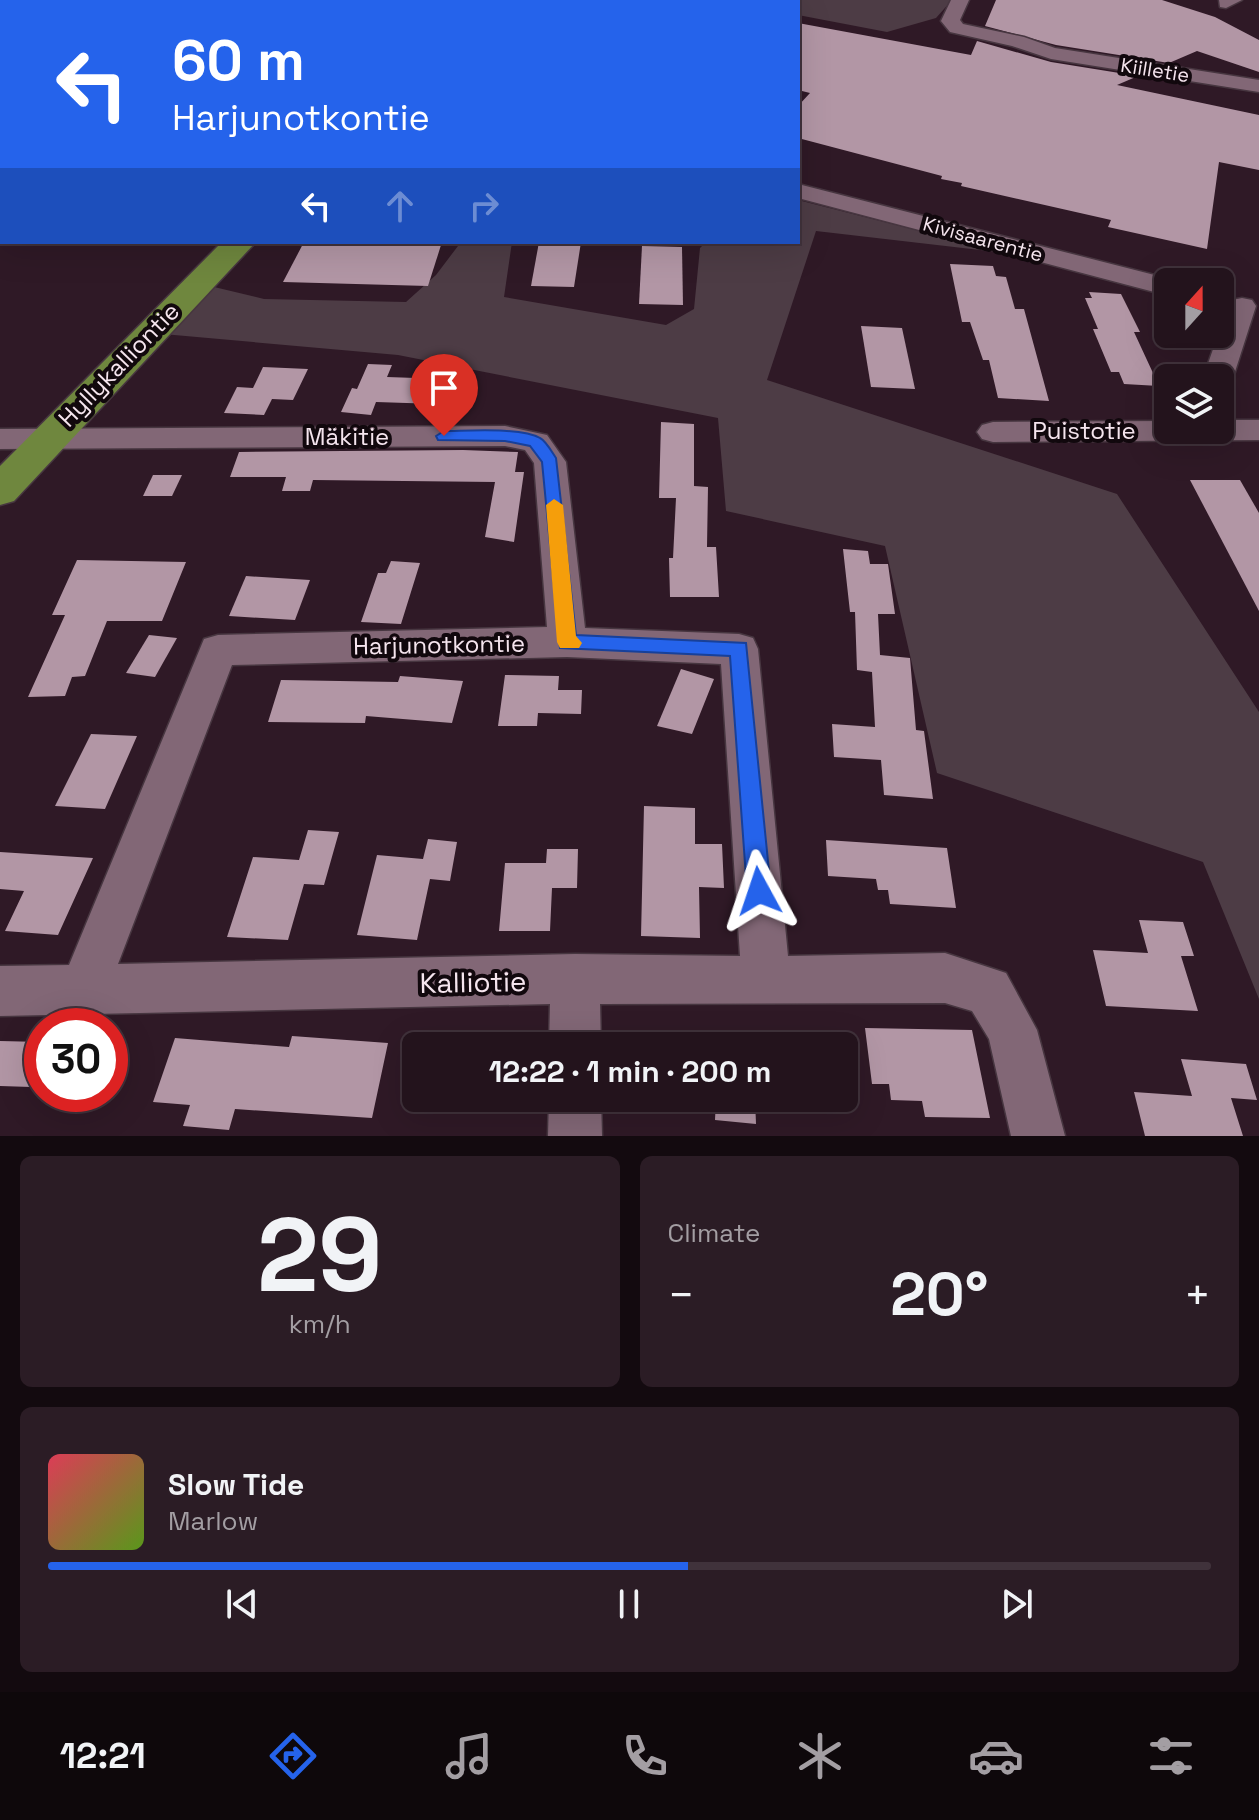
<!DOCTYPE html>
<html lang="en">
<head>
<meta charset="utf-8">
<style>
	:root { --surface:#23131c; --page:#2b1c25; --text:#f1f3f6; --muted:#a39ea3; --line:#40323b; --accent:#2563eb }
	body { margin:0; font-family:"Space Grotesk",sans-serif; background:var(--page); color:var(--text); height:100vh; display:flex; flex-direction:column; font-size:30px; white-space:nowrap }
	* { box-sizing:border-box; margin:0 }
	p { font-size:26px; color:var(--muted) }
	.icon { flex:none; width:44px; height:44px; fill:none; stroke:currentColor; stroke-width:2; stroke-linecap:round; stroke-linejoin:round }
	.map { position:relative; height:1136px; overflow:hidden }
	.details { display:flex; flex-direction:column; gap:20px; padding:20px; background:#130a0f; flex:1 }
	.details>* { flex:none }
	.top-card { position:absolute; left:0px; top:0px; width:800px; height:244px; box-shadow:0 8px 32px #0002,0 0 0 2px var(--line); background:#2563eb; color:#fff; overflow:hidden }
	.needle { width:52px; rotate:21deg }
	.controls { position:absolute; left:1154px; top:268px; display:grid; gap:16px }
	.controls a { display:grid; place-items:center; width:80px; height:80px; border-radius:12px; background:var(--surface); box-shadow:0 8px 32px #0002,0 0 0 2px var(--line); font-size:40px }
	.speed { position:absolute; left:24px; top:1008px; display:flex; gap:16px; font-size:40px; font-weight:700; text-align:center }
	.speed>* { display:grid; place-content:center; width:104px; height:104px; border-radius:50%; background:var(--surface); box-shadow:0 8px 32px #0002,0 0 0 2px var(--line); line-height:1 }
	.speed .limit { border:12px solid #d22; background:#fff; color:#111 }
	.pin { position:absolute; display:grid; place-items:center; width:68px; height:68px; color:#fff; margin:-82px -34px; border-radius:50% 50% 50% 0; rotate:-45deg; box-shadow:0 0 8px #0007 }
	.pin .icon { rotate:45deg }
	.me { position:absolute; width:88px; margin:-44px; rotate:355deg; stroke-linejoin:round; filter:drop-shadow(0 0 6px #0008) }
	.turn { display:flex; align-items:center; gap:28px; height:168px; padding:0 40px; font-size:36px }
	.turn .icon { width:104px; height:104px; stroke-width:2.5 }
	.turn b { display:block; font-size:56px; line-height:68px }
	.lanes { display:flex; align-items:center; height:76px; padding:0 40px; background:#0003; justify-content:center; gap:40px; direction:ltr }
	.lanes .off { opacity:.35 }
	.big { font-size:60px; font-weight:800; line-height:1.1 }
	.details .card { flex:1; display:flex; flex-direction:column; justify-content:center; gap:12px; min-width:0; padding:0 28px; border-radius:12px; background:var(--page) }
	.details .dial { align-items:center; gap:0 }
	.dial b { font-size:104px; line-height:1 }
	.song { display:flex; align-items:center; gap:24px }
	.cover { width:96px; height:96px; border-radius:12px; background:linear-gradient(135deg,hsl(350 70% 55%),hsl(90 70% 35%)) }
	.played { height:8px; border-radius:4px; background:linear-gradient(90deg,var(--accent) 55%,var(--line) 55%) }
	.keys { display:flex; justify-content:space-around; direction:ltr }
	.heat { display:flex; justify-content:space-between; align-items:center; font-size:44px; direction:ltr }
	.details .tiles { flex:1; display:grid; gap:20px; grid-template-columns:1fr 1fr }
	.card:last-child { grid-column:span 2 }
	.trip { position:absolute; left:402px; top:1032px; width:456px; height:80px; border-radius:12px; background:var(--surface); box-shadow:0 8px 32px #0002,0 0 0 2px var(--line); font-weight:800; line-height:80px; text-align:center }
	.dock { display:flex; height:128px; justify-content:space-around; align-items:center; background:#0e080b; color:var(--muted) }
	.dock .icon { width:56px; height:56px }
	.dock .active { color:var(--accent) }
	.dock b { font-size:36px; color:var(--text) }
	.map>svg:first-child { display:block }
	.green { fill:#4d3c45 }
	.building { fill:#b296a5 }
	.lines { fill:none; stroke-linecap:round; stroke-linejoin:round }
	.minor-casing { stroke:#473640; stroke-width:3 }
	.major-casing { stroke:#473640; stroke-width:3 }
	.minor { fill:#826776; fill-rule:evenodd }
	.major { fill:#6f873e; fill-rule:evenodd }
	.route { fill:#2563eb; stroke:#184099; stroke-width:2 }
	.slow { fill:#f59e0b }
	.labels { text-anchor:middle; stroke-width:8; stroke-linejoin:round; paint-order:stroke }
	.far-street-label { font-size:20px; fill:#f5e5ee; stroke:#11080d }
	.street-label { font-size:24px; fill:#f5e5ee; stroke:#11080d }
	.near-street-label { font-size:28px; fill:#f5e5ee; stroke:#11080d }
</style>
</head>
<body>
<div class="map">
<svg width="1259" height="1136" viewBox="0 0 1259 1136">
	<rect width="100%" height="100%" fill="#2f1926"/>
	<!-- green -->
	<g class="green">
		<polygon points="760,0 952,0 936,18 887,32 798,15 798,2 744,2"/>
		<polygon points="798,200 1006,253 816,231 767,380 1117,494 1259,712 1259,999 1203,862 937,773 885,546 726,511 718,418 398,355 163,334 210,286 264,299 406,302 436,275 461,242 512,242 504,297 666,325 694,309 700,248 706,242 798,242"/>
	</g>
	<!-- building -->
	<g class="building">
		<polygon points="996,0 1162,0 1215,17 1259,40 1259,72 1197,51 1169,63 1056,45 985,26"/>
		<polygon points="798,23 971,55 977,41 1051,62 1138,76 1117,85 1259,115 1259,170 1219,162 1207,249 1108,227 1111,220 961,186 962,183 941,179 942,176 798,138 798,106 810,93 798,90"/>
		<polygon points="304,242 442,242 428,286 283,282"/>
		<polygon points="539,242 581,242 574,287 531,286"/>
		<polygon points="642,246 682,247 683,305 639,304"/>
		<polygon points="950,264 993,266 996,276 1006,277 1015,309 1024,309 1049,401 998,398 989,360 983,360 970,322 962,322"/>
		<polygon points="1089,292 1121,294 1140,332 1134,332 1159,386 1124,384 1119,372 1111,372 1093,329 1098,329 1085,298 1092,298"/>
		<polygon points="861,326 902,328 915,389 871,387"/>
		<polygon points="368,364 392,365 387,377 474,380 468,405 376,402 371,415 341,412 352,388 357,389"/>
		<polygon points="263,367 308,369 293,400 272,399 264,415 224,413 237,387 253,388"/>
		<polygon points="661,422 694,424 694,486 708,487 707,547 716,547 719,597 670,597 669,558 673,558 676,498 659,498"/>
		<polygon points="463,450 518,452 515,472 524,472 514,542 485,537 495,482 313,480 310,491 282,491 286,477 230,477 239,452"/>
		<polygon points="153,475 182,475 172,496 143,496"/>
		<polygon points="1190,480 1240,480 1259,513 1259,611"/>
		<polygon points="843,549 868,551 870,564 888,564 895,614 878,614 880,655 910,658 916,730 924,731 933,799 884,795 881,760 834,757 832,724 875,727 872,672 857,670 855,612 850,612"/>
		<polygon points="77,560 186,562 162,621 107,621 85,676 72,677 65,696 28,697 65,615 52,615"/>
		<polygon points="391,561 420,563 401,624 361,622 378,573 386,573"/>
		<polygon points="246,576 310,580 295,620 229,616"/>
		<polygon points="149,635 177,638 155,677 126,673"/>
		<polygon points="681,669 714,679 692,734 657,726"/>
		<polygon points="505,675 559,676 558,690 582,690 581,714 538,713 537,726 498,726"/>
		<polygon points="400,676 463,681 452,723 366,716 365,723 268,722 281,680 398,682"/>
		<polygon points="91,734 137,736 105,809 55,806"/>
		<polygon points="644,806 695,808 695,844 722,844 724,888 699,887 700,938 641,936"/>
		<polygon points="308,830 339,832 324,885 304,884 288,940 227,937 253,857 299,860"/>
		<polygon points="428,839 457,842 450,881 430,879 417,940 357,935 377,855 423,859"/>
		<polygon points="826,840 947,848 956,908 890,904 888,890 878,890 876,879 828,876"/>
		<polygon points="547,849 578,849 577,888 552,888 550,931 499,931 505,863 546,863"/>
		<polygon points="0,852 93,858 58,935 5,931 24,891 0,889"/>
		<polygon points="1139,920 1183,922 1194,956 1181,956 1198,1011 1106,1006 1093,950 1148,953"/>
		<polygon points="865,1028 972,1030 990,1118 925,1117 922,1101 891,1100 889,1084 872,1084"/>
		<polygon points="292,1036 388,1043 372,1118 235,1109 229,1130 183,1126 190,1105 153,1102 175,1038 289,1047"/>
		<polygon points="0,1041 42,1042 42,1059 31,1087 0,1086"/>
		<polygon points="1181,1059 1246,1064 1257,1100 1231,1098 1243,1136 1145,1136 1134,1092 1192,1096"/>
		<polygon points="716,1098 755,1098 756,1124 715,1120"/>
	</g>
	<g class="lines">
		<defs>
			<g id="minor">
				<polygon points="490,0 546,0 489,2"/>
				<polygon points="951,0 969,0 960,20 963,24 1024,37 1055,48 1259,80 1259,92 1051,59 1012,46 950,32 941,21"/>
				<polygon points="1219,0 1242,0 1226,8 1220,7"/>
				<rect x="0" y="85" width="2" height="12"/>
				<polygon points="798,184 1178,281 1178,282 1168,282 1168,295 1158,293 798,198"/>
				<polygon points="1242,298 1252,300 1256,306 1233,378 1229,385 1220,387 1220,378 1203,378 1228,306 1232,300"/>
				<polygon points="1220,416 1232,420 1259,420 1259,440 993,442 982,439 977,432 982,425 993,422 1168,421 1168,430 1220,430"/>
				<path d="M 505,426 L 547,435 L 566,462 L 585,628 L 739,634 L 753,638 L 758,649 L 788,956 L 945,953 L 1006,973 L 1037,1030 L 1065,1136 L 1011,1136 L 989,1039 L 972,1011 L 945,1003 L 600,1004 L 601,1046 L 549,1046 L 550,1004 L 0,1016 L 0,966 L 69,965 L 204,639 L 218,635 L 547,627 L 534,463 L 525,450 L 505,446 L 0,449 L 0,429 ZM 567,657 L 721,664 L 740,956 L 575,954 L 118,964 L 232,665 Z"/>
				<polygon points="549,1098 601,1098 602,1136 548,1136"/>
			</g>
			<g id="major">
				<polygon points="388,0 410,0 387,2"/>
				<polygon points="222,242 256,242 14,501 0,505 0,466"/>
			</g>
		</defs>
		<!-- minor casing -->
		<use href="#minor" class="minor-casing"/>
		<!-- major casing -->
		<use href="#major" class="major-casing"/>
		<!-- minor -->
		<use href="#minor" class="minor"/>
		<!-- major -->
		<use href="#major" class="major"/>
	</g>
	<!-- route -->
	<path class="route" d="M 444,431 C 467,431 521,427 540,438 C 546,441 552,452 556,458 L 576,635 L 746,643 L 771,891 L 767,899 L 759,902 L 751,899 L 747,891 L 730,656 L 560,648 L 542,462 L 530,446 L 505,441 L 438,440 L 436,436 Z"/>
	<!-- slow -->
	<polygon class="slow" points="554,499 563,505 576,636 582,643 579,648 560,648 557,642 546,505"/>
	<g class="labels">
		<!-- far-street labels -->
		<g class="far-street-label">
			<text transform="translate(1155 70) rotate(9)" y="7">Kiilletie</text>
			<text transform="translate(983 239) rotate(15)" y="7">Kivisaarentie</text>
		</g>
		<!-- street labels -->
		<g class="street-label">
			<text transform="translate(119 365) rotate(-46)" y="8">Hyllykalliontie</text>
			<text x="1084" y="439">Puistotie</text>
			<text x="347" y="445">Mäkitie</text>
			<text transform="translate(439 645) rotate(-1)" y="8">Harjunotkontie</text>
		</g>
		<!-- near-street labels -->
		<g class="near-street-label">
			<text transform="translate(473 982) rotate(-1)" y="10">Kalliotie</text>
		</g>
	</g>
</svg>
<div class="controls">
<a><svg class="needle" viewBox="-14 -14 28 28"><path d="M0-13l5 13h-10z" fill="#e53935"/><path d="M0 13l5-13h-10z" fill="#a39ea3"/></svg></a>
<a><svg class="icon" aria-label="layers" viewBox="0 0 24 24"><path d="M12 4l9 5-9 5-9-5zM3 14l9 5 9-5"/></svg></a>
</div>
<div class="speed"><div class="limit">30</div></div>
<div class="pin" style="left:444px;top:436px;background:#d93025"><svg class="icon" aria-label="arrive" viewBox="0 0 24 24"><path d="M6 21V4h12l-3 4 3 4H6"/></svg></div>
<svg class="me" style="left:759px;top:891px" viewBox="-20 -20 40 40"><path d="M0-17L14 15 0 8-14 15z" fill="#2563eb" stroke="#fff" stroke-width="4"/></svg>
<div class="trip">12:22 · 1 min · 200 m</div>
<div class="top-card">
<div class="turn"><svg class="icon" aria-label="left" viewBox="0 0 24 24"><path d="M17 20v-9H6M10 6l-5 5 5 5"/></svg><div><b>60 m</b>Harjunotkontie</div></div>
<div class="lanes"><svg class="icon" aria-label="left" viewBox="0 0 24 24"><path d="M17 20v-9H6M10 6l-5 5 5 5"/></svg><svg class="icon off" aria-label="ahead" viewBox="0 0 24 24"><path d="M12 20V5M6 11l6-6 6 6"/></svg><svg class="icon off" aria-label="right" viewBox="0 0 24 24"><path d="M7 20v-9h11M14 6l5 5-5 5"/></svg></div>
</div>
</div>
<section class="details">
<div class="tiles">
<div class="card dial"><b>29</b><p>km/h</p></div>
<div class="card"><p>Climate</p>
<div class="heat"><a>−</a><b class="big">20°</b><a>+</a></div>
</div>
<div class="card">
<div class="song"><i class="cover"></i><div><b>Slow Tide</b><p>Marlow</p></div></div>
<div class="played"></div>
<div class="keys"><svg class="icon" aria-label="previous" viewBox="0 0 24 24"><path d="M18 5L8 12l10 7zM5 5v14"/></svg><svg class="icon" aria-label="pause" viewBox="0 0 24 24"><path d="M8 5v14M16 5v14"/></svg><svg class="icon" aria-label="next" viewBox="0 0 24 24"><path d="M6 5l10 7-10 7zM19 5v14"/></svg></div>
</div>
</div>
</section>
<nav class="dock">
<b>12:21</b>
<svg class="icon active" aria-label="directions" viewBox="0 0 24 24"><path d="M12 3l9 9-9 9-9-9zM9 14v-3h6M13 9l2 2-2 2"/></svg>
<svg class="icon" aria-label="music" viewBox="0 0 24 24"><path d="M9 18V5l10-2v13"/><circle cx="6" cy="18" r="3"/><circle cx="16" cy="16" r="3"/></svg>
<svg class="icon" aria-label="phone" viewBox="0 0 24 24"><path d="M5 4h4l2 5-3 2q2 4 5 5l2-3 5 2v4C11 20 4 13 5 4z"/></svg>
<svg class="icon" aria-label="climate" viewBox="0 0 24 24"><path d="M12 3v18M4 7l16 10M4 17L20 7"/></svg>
<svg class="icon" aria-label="car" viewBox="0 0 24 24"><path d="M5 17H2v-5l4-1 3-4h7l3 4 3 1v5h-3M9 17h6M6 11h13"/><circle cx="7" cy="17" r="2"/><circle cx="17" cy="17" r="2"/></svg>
<svg class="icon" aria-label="filters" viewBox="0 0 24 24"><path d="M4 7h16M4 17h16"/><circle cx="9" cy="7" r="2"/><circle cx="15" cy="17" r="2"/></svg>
</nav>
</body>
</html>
